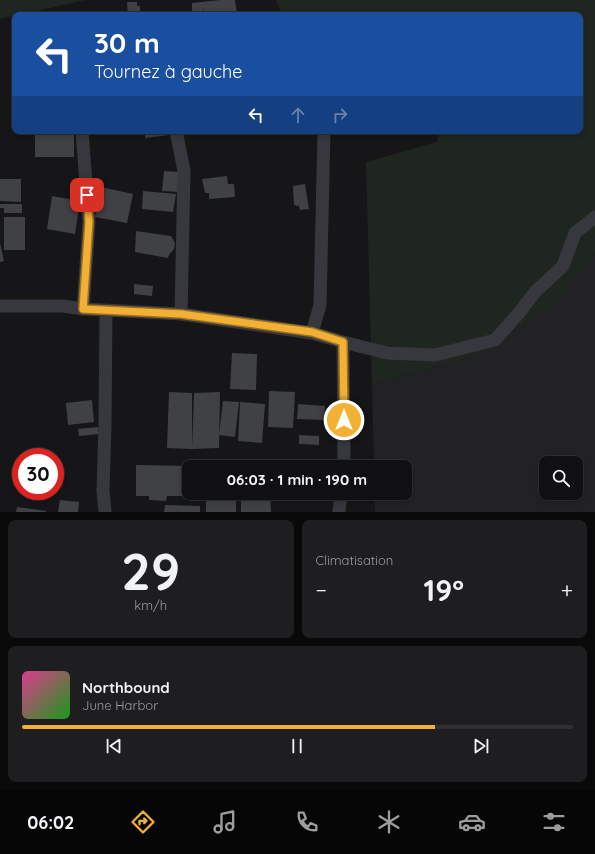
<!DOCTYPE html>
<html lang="fr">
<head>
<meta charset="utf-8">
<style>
	:root { --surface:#101012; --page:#1e1e20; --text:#f1f3f6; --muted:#9c9d9f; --line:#303032; --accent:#f2b134 }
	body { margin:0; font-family:Quicksand,sans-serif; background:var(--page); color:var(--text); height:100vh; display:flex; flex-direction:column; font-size:15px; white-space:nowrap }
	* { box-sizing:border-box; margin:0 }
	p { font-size:13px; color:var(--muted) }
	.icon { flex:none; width:22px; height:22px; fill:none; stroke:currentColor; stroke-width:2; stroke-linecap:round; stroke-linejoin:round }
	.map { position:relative; height:512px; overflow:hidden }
	.side { display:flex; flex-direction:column; gap:8px; padding:8px; background:#09090a; flex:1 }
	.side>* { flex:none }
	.guide { position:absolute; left:12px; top:12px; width:571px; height:122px; border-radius:8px; box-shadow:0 2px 6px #0003,0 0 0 1px var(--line); background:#1a4fa0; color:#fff; overflow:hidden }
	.fabs { position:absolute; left:539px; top:456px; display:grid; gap:8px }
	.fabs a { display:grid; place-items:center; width:44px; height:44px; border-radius:8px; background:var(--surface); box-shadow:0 2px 6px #0003,0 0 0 1px var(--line); font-size:20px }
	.speed { position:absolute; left:12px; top:448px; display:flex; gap:8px; font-size:20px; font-weight:700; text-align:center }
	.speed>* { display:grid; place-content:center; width:52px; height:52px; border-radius:50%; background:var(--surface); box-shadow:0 2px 6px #0003,0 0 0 1px var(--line); line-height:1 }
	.speed .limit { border:6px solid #d22; background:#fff; color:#111 }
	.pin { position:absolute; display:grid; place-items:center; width:34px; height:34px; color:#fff; margin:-17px; border-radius:8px; box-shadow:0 2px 6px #0006 }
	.me { position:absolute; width:44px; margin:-22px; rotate:0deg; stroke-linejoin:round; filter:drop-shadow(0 0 3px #0008) }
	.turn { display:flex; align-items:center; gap:14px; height:84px; padding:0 16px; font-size:18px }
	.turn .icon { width:52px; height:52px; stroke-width:2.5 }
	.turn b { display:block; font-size:28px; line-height:34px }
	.lanes { display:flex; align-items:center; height:38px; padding:0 16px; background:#0003; justify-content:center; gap:20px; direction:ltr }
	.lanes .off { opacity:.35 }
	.big { font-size:30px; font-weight:700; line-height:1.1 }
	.side .card { flex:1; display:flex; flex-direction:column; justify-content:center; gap:6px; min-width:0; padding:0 14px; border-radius:8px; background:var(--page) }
	.side .dial { align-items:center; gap:0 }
	.dial b { font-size:52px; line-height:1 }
	.song { display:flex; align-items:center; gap:12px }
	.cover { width:48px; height:48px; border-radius:6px; background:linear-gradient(135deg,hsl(330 70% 55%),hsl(120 70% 35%)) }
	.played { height:4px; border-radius:2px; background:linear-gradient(90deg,var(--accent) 75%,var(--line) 75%) }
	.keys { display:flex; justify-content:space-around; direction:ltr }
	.heat { display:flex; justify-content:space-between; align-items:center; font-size:22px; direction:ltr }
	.side .tiles { flex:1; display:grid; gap:8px; grid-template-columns:1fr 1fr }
	.card:last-child { grid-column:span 2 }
	.trip { position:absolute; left:182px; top:460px; width:230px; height:40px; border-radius:8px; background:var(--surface); box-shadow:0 2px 6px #0003,0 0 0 1px var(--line); font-weight:700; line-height:40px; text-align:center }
	.dock { display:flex; height:64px; justify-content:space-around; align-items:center; background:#060607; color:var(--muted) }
	.dock .icon { width:28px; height:28px }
	.dock .on { color:var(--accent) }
	.dock b { font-size:18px; color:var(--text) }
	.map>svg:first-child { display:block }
	.built { fill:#222225; fill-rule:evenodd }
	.green { fill:#1e261f }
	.building { fill:#404145 }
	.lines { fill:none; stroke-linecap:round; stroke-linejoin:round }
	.street { stroke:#37383d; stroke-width:13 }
	.route-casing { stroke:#9d7322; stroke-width:10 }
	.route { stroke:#f2b134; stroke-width:7 }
</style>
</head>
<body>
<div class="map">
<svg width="595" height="512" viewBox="0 0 595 512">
	<rect width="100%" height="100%" fill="#161618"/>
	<!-- built -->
	<path class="built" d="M 595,254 L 595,512 L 375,512 L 375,493 L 405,493 L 405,467 L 374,467 L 372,384 L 472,357 L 593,255 ZM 546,463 L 576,463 L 576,493 L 546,493 Z"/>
	<!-- green -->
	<g class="green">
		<polygon points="0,0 86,0 0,19"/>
		<polygon points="276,0 595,0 595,254 593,255 557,303 472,357 372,384 366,162 437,142 438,131 580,131 580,15 282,15"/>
	</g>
	<!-- building -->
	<g class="building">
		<polygon points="220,0 235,0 237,15 204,15 203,5 203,15 192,15 192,3"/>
		<polygon points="127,2 137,2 137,6 140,6 140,14 128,15"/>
		<polygon points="126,11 126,15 103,15 103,14"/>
		<polygon points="145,131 168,131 169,135 145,138"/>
		<rect x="35" y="135" width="39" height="22"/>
		<polygon points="164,171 182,172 181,192 162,191"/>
		<polygon points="227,176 228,184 234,184 235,197 209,199 209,193 205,193 202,179"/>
		<polygon points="0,179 21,179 21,202 0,201"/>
		<polygon points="305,184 309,209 300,210 299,206 294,205 293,186"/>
		<polygon points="101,187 133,194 127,223 95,217"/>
		<polygon points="143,191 176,194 173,212 142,209"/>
		<polygon points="52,196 80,201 75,234 47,229"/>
		<polygon points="0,204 22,204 22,213 4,213 4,208 0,208"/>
		<rect x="4" y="217" width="21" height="33"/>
		<polygon points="136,231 171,236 175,243 174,249 169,255 168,258 135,252"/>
		<polygon points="0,243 4,261 0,262"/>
		<polygon points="134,284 153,286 152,296 134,294"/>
		<polygon points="232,353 257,354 256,390 230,389"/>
		<polygon points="269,391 295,392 293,428 268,427"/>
		<polygon points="169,392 192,393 192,449 167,448"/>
		<polygon points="220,392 219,448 192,449 194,393"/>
		<polygon points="92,400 94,422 68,425 66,403"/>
		<polygon points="223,401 239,402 235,437 219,435"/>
		<polygon points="240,402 265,404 262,443 238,441"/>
		<polygon points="298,404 325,406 324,420 297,419"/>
		<polygon points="98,427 99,434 79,436 78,429"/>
		<polygon points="299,435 319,436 319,445 299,444"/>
		<polygon points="20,458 21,458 21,487 19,486"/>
		<rect x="240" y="462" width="29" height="5"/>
		<polygon points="136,465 189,466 189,493 202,493 202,496 167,496 166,501 149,500 149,496 136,496"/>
		<rect x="206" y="493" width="30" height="19"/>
		<polygon points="241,493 270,493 271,512 241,512"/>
		<polygon points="60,500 79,502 78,512 58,512"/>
		<polygon points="165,505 200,506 200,512 164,512"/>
		<polygon points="17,507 46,511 46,512 16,512"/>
	</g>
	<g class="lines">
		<!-- street -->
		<g class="street">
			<polyline points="82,131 89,222 83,309"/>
			<polyline points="176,131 184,171 181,314"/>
			<polyline points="0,306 63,306 83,309 181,314 312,333 343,342 387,353 435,355 495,340 519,313 535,292 563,266 575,233 595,217"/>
			<polyline points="312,333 320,305 324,131"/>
			<polyline points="343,342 344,467"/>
			<polyline points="105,512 103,491 105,424 106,311"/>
			<polyline points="339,512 341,493"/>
		</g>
	</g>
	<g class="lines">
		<defs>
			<polyline id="route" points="87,195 89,222 83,309 181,314 312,332 343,342 344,420"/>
		</defs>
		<!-- route casing -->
		<use href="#route" class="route-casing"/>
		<!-- route -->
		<use href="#route" class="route"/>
	</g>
</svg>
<div class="fabs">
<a><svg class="icon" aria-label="search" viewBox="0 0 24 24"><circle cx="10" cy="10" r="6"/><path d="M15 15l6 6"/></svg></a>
</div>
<div class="speed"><div class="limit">30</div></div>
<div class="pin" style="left:87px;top:195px;background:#d93025"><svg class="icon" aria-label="arrive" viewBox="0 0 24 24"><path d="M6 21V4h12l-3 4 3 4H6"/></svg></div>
<svg class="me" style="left:344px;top:420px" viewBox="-20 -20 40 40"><circle r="17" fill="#f2b134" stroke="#fff" stroke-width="3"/><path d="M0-11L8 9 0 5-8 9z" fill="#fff"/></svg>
<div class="trip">06:03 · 1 min · 190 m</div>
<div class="guide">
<div class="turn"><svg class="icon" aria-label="left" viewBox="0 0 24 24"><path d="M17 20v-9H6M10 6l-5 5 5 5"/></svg><div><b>30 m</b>Tournez à gauche</div></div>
<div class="lanes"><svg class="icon" aria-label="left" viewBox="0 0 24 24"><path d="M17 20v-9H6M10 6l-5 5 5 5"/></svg><svg class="icon off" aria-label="ahead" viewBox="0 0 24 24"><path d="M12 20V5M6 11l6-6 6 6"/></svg><svg class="icon off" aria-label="right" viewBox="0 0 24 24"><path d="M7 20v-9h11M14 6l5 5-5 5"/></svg></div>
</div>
</div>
<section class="side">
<div class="tiles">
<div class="card dial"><b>29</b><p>km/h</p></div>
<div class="card"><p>Climatisation</p>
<div class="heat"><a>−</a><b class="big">19°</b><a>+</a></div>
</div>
<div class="card">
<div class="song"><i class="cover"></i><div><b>Northbound</b><p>June Harbor</p></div></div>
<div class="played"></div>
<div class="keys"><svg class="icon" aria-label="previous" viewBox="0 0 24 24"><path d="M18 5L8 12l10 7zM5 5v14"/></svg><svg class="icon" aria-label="pause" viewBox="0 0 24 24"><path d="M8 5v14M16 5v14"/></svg><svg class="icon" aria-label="next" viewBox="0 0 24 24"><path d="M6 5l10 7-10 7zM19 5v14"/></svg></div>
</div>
</div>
</section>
<nav class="dock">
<b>06:02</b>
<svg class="icon on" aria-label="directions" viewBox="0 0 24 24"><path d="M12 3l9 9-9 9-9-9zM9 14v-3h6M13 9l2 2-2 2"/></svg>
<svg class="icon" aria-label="music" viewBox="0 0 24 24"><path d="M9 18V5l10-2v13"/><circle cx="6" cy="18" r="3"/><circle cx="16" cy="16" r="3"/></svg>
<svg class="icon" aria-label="phone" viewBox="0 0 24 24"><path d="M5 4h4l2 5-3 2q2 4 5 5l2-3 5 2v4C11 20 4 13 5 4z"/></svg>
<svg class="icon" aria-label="climate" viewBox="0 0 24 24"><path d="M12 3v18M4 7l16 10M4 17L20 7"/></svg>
<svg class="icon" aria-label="car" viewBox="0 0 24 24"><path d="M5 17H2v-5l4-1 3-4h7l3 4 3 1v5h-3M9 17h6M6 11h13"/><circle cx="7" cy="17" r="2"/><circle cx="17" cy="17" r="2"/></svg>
<svg class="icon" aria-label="filters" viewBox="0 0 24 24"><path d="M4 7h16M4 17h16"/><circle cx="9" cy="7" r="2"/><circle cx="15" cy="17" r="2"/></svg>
</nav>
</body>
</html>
